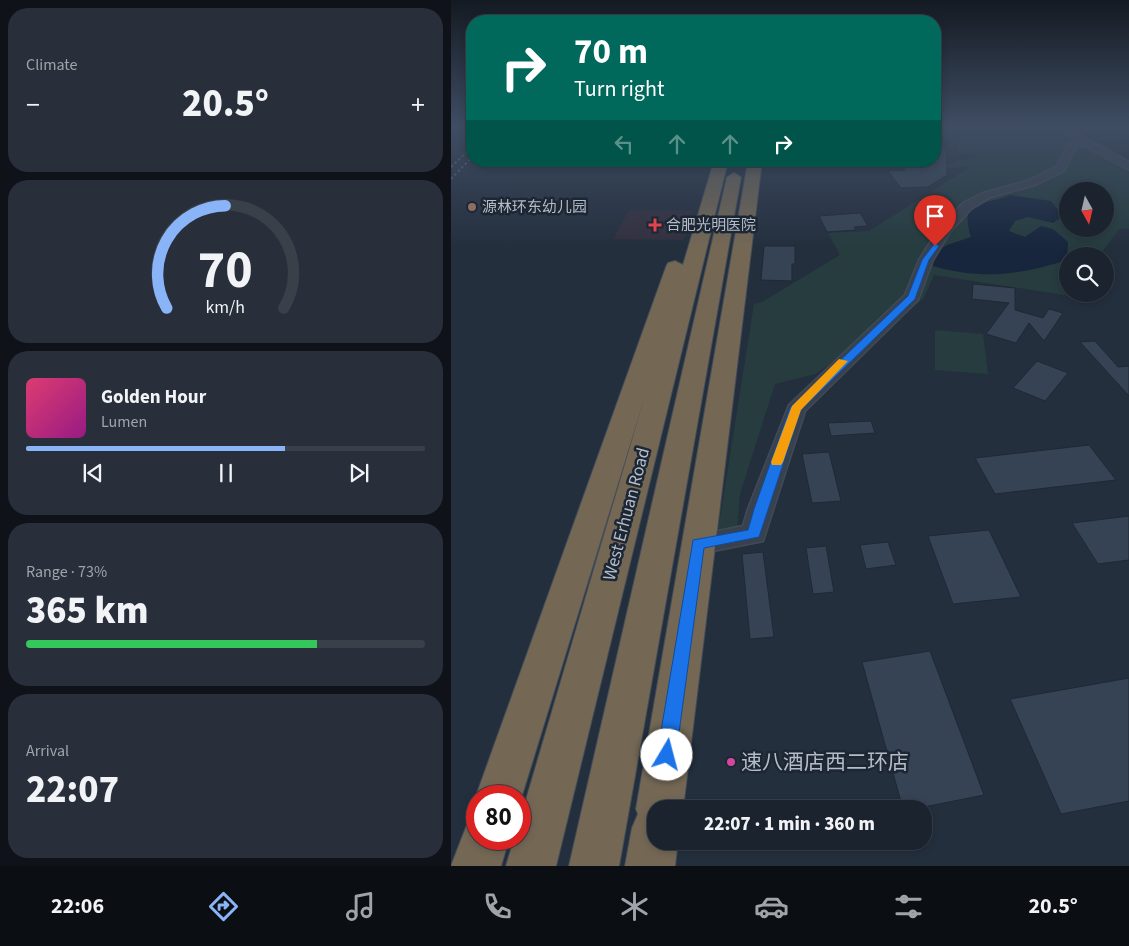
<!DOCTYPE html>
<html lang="en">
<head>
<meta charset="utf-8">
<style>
	:root { --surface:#1b232e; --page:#282f3a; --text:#f1f3f6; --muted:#a0a4aa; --line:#39404a; --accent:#8ab4f8 }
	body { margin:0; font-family:"Source Sans 3","Noto Sans SC",sans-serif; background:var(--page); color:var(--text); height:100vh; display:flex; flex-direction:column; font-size:19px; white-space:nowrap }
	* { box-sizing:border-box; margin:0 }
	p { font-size:16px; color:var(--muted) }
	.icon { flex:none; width:28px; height:28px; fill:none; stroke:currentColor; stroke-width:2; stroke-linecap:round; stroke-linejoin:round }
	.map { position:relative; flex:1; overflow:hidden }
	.sheet { display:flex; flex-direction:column; gap:8px; padding:8px; background:#0f1319; width:451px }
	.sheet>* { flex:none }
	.top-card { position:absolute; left:15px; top:15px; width:475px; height:152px; border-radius:20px; box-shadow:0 2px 8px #0003,0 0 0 1px var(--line); background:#00695c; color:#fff; overflow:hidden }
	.needle { width:32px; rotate:172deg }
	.buttons { position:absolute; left:608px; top:182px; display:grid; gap:10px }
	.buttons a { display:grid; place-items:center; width:55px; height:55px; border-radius:50%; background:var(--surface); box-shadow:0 2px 8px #0003,0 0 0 1px var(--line); font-size:25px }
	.speed { position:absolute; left:15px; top:785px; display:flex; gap:10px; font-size:25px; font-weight:700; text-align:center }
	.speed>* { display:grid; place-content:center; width:65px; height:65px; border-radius:50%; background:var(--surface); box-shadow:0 2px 8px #0003,0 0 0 1px var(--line); line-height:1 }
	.speed .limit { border:8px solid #d22; background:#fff; color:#111 }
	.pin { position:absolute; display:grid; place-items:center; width:42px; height:42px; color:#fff; margin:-51px -21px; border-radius:50% 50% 50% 0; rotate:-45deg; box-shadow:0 0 5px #0007 }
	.pin .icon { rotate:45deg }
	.me { position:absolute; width:55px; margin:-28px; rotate:8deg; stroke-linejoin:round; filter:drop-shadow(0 0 4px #0008) }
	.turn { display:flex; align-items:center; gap:18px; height:105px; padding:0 25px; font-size:22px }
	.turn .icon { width:65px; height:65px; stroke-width:2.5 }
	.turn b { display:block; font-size:35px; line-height:42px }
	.lanes { display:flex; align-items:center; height:48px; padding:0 25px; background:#0003; justify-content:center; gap:25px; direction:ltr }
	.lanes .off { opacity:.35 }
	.big { font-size:38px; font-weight:800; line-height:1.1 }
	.sheet .widget { flex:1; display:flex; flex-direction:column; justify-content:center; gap:8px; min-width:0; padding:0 18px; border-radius:20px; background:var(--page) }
	.sheet .dial { align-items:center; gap:0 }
	.dial svg { height:130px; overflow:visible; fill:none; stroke:var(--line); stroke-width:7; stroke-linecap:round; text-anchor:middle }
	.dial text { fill:var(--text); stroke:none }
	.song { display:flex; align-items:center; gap:15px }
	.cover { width:60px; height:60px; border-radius:8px; background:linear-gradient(135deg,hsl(340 70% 55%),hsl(310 70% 35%)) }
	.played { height:5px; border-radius:2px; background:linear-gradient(90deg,var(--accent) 65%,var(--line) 65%) }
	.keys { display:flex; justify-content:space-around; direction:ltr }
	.heat { display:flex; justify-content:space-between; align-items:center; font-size:28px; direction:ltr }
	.charge { height:8px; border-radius:4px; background:linear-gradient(90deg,#34c759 73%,var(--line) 0) }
	.trip { position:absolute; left:196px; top:800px; width:285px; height:50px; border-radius:20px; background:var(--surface); box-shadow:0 2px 8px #0003,0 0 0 1px var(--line); font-weight:800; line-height:50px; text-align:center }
	.tabs { display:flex; height:80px; justify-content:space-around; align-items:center; background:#0b0e12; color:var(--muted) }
	.tabs .icon { width:35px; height:35px }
	.tabs .active { color:var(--accent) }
	.tabs b { font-size:22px; color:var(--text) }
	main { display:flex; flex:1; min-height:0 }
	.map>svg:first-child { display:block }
	.medical { fill:#32303f }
	.green { fill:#263c3f; fill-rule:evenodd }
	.water { fill:#17263c }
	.building { fill:#364354; stroke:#1f2835 }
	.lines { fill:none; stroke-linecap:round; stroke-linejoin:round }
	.minor-casing { stroke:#414a57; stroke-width:3 }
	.highway-casing { stroke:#434c59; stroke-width:2 }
	.minor { fill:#38414e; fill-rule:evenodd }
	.highway { fill:#746855; fill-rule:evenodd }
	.rail { stroke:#5a6575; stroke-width:2; stroke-dasharray:2.5 2.5; stroke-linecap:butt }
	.route { fill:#1a73e8; stroke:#114b97 }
	.slow { fill:#f59e0b }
	.education-dot { fill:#8d6e63; stroke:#1d2633; stroke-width:2 }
	.health-dot { fill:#e0444e; stroke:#1d2633; stroke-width:2 }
	.hotel-dot { fill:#d1479c; stroke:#1d2633; stroke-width:2 }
	.labels { text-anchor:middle; stroke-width:5; stroke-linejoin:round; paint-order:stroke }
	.far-poi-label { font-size:15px; fill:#b4bcc9; stroke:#1d2633; text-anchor:start }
	.street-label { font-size:18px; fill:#b4bcc9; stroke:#1d2633 }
	.near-poi-label { font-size:21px; fill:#b4bcc9; stroke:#1d2633; text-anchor:start }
</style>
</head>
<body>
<main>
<section class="sheet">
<div class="widget"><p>Climate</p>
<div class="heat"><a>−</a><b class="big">20.5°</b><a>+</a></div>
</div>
<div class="widget dial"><svg viewBox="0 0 100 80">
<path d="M14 69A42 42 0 1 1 86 69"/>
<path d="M14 69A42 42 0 0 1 50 6" stroke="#8ab4f8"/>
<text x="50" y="56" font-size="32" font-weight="700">70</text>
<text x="50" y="72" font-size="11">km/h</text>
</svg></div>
<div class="widget">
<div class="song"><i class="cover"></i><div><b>Golden Hour</b><p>Lumen</p></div></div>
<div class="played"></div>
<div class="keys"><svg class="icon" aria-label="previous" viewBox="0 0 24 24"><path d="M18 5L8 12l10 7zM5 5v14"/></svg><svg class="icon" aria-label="pause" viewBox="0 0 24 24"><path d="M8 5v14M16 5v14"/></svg><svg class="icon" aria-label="next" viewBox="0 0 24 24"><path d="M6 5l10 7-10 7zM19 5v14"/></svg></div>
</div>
<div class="widget"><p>Range · 73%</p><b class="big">365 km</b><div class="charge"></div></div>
<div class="widget"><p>Arrival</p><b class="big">22:07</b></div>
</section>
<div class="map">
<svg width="678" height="866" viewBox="0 0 678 866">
	<rect width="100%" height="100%" fill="#242f3e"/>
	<!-- medical -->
	<polygon class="medical" points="178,210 242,211 233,240 162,239"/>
	<!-- green -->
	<g class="green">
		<path d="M 568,126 L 598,126 L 678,173 L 678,229 L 668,229 L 648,256 L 616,256 L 616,294 L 621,294 L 620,296 L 483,275 L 472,299 L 449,317 L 364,374 L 324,384 L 289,494 L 286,528 L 267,531 L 303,304 L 311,302 L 389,255 L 377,233 L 418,231 L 519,167 L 489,168 L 508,160 L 522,159 L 529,153 L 506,153 L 508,144 L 501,140 L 487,137 L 484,129 ZM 616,191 L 654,191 L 654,229 L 616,229 Z"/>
		<polygon points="622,126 678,126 678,138 647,140"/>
		<polygon points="484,330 532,334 537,374 484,370"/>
	</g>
	<!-- water -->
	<path class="water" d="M 559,195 L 600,201 L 608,211 L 609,218 L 602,223 L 577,217 L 564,221 L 558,231 L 574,237 L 590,226 L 602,229 L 617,242 L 616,260 C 569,275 530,280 482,266 L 479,255 L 496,245 L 520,237 C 507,196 533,207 559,195 Z"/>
	<!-- building -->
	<g class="building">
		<polygon points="484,140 495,150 496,175 477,187 450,188 437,171 454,170 447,161 484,161"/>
		<polygon points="409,213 417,226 403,227 405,230 376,232 368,216"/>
		<polygon points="313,246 344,246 344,264 341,264 341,281 310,280"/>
		<polygon points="522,284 564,288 564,310 592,318 598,309 612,313 593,341 578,323 565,343 535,334 558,303 521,299"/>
		<polygon points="644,341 667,367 678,366 678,396 629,342"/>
		<polygon points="586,361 617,373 594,401 562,388"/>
		<polygon points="420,421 424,433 380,436 377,423"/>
		<polygon points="638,445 665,480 544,494 524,458"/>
		<polygon points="378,452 390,501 361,503 351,454"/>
		<polygon points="678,516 678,560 647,564 621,523"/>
		<polygon points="538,530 570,597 502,604 477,536"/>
		<polygon points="437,542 445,565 415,569 409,545"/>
		<polygon points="375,546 383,592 362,594 355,548"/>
		<polygon points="312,552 323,637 299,639 291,554"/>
		<polygon points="479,651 533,795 463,809 452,809 411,662"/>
		<polygon points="678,678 678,801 610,814 559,699"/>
	</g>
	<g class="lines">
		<defs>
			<polygon id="minor" points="603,126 613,126 678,162 678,170 632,145 625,147 613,171 584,185 540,197 520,209 499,232 482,260 467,300 354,411 312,541 247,554 238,551 234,544 238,537 292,526 297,509 338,405 454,295 468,260 489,227 512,203 532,193 576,181 605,167 618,143 625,141"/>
			<g id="highway">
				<polygon points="263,161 277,161 105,866 55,866 63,839 69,839 69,820 194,396 69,802 69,796 26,796 26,799 25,796 215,267 217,263 224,261 232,265"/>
				<polygon points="297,161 311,161 232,809 205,809 205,841 227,841 224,866 174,866 181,828 187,814 185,809"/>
				<polygon points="283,173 290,177 168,866 118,866 276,177"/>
				<polygon points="26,818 26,839 58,839 50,866 0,866 17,822"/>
			</g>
		</defs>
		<!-- minor casing -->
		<use href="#minor" class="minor-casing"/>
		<!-- highway casing -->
		<use href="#highway" class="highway-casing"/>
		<!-- minor -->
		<use href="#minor" class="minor"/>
		<!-- highway -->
		<use href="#highway" class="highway"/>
		<!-- rail -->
		<g class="rail">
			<polyline points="0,167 21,147"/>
			<polyline points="0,179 21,157"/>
		</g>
	</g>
	<!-- sky -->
	<linearGradient id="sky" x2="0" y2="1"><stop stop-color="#141a22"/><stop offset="0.51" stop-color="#3f4d63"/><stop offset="1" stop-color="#3f4d63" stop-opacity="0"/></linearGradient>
	<rect width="678" height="247" fill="url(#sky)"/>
	<!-- route -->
	<polygon class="route" points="484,243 488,246 478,260 464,299 350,410 308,537 253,548 225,755 222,761 216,764 209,761 206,755 242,540 297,530 303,509 339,408 457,296 471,260"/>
	<!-- slow -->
	<polygon class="slow" points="388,359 397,361 350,410 332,462 330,465 321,465 320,462 341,406"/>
	<!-- markers -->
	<circle class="education-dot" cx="21" cy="207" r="5"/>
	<path class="health-dot" d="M201.5 217.5h5v5h5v5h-5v5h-5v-5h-5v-5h5z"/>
	<circle class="hotel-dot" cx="280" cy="762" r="5"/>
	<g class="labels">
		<!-- far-poi labels -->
		<g class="far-poi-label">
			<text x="31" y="212">源林环东幼儿园</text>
			<text x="215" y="230">合肥光明医院</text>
		</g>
		<!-- street labels -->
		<g class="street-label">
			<text transform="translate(175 514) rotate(-75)" y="6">West Erhuan Road</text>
		</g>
		<!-- near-poi labels -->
		<g class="near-poi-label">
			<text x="290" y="769">速八酒店西二环店</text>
		</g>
	</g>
</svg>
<div class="buttons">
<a><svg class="needle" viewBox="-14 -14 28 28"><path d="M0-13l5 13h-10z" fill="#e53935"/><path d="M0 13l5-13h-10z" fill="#a0a4aa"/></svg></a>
<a><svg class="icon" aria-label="search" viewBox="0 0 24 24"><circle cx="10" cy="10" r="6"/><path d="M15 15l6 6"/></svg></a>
</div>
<div class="speed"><div class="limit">80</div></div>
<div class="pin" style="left:484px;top:246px;background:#d93025"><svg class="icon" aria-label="arrive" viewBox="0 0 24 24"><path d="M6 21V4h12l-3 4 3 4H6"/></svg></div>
<svg class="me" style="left:216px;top:755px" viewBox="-20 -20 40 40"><circle r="19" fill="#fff"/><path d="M0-13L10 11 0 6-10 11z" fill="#1a73e8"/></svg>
<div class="trip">22:07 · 1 min · 360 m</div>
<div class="top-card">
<div class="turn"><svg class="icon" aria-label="right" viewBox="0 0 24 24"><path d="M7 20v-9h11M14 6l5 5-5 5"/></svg><div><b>70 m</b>Turn right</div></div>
<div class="lanes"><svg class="icon off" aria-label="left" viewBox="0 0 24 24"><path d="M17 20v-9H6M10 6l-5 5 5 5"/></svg><svg class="icon off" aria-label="ahead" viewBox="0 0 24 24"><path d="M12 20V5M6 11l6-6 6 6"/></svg><svg class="icon off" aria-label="ahead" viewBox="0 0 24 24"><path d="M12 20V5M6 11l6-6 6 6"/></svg><svg class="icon" aria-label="right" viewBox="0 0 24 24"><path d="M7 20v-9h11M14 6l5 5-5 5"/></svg></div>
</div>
</div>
</main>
<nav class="tabs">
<b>22:06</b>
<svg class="icon active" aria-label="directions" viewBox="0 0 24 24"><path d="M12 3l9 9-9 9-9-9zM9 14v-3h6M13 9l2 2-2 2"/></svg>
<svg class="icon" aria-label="music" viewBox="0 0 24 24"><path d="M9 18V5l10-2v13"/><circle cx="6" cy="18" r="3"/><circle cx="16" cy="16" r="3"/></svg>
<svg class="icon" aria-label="phone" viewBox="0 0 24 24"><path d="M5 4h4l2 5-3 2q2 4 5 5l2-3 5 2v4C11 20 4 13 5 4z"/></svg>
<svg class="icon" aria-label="climate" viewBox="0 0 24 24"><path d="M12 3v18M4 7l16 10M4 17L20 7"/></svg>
<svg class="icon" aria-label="car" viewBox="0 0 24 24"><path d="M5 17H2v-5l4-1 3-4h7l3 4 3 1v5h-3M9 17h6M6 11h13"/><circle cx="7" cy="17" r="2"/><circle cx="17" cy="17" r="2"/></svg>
<svg class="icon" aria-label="filters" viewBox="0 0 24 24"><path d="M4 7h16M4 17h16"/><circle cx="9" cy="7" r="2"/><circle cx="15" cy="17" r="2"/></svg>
<b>20.5°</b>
</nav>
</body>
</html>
